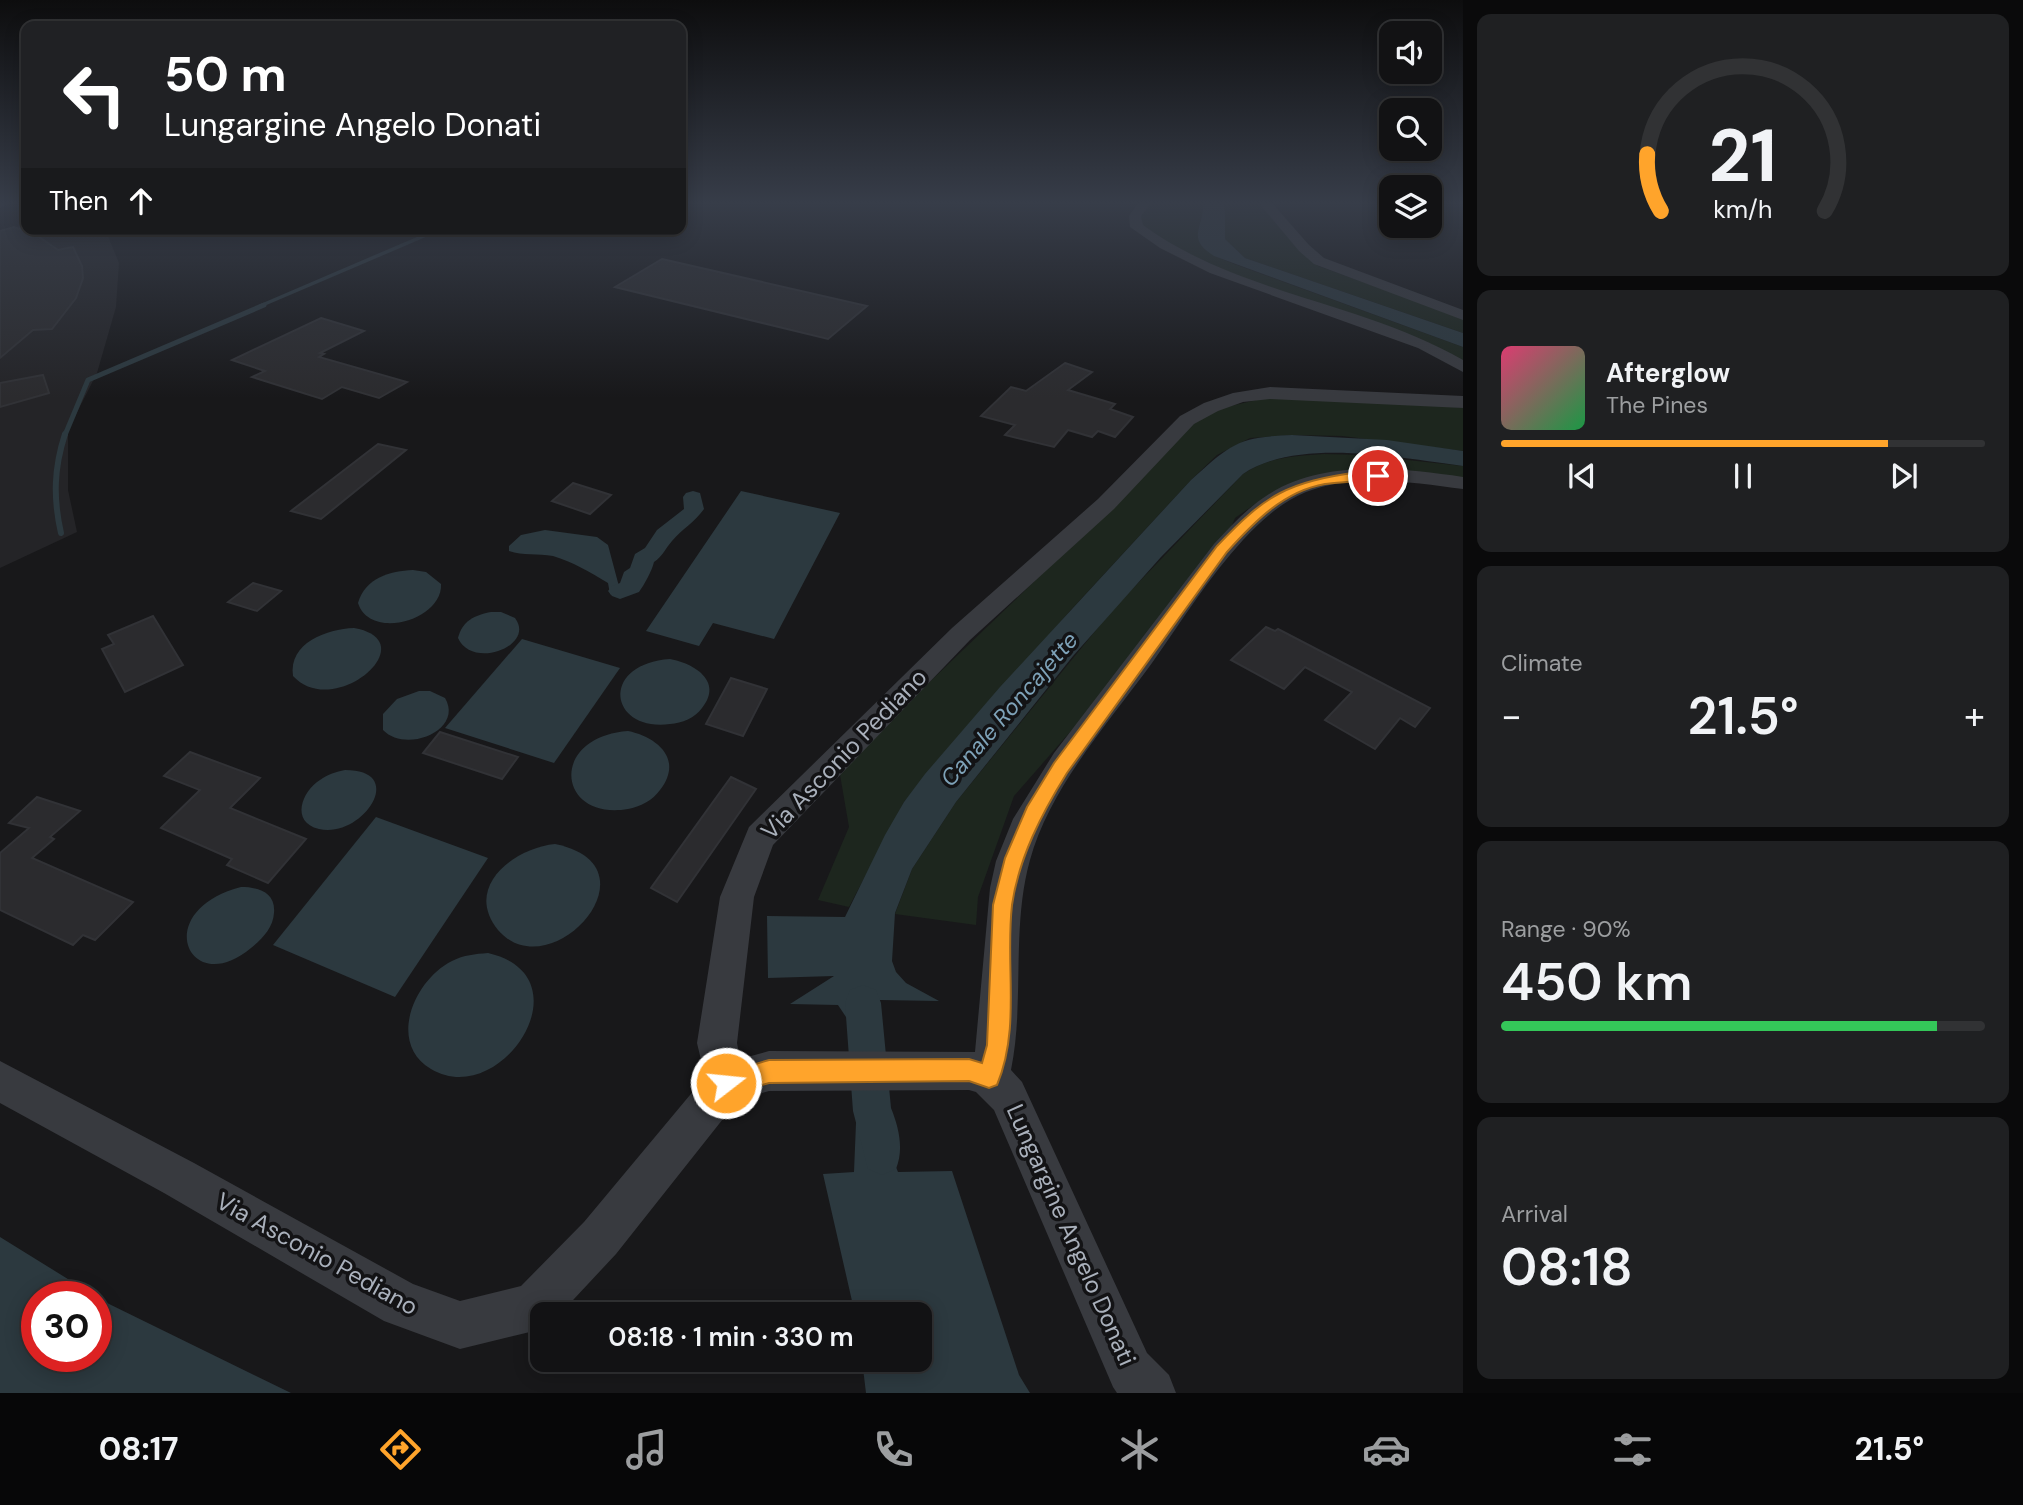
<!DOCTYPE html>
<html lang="en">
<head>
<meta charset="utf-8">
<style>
	:root { --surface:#121214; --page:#1f2022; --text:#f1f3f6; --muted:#9c9ea0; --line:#313234; --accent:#ffa42b }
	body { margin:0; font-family:"DM Sans",sans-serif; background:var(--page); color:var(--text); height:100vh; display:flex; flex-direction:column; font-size:26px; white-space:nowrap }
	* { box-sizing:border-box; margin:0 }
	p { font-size:23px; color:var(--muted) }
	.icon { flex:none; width:38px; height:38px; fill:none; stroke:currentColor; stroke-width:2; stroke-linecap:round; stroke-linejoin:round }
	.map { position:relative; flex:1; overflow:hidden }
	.side { display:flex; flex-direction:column; gap:14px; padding:14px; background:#0a0a0b; width:560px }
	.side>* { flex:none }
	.guide { position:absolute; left:21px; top:21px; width:665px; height:214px; border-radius:14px; box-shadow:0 4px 18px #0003,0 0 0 2px var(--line); background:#202124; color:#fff; overflow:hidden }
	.tools { position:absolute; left:1379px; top:21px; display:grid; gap:14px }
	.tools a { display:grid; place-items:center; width:63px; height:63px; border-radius:14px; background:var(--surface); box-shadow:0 4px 18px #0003,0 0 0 2px var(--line); font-size:35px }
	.speed { position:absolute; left:21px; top:1281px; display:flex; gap:14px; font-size:35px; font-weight:700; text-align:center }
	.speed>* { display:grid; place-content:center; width:91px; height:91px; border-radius:50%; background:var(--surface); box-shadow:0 4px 18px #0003,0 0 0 2px var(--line); line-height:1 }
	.speed .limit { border:10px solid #d22; background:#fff; color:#111 }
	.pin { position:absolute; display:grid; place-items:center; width:60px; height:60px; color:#fff; margin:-30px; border:4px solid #fff; border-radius:50%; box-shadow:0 2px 7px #0007 }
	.me { position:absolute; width:77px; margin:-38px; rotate:74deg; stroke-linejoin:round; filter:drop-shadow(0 0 5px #0008) }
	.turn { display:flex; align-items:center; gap:24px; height:147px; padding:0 28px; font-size:32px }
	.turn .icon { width:91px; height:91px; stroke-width:2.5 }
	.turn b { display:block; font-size:49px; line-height:60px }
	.then { display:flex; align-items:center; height:66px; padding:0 28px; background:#0003; gap:14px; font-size:26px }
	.big { font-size:52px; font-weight:600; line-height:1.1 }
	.side .tile { flex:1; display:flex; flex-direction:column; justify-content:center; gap:10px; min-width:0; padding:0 24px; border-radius:14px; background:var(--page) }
	.side .dial { align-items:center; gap:0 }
	.dial svg { height:182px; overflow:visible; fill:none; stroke:var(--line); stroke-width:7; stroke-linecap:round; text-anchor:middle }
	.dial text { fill:var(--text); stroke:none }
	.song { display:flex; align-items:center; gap:21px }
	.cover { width:84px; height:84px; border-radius:10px; background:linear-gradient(135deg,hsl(340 70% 55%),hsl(140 70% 35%)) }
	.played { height:7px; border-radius:4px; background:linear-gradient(90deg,var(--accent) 80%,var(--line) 80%) }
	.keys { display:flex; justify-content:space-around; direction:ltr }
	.heat { display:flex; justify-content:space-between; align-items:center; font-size:38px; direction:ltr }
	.charge { height:10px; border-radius:5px; background:linear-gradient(90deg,#34c759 90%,var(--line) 0) }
	.trip { position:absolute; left:530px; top:1302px; width:402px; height:70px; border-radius:14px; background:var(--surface); box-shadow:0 4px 18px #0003,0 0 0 2px var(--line); font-weight:600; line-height:70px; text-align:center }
	.tabs { display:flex; height:112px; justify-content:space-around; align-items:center; background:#070708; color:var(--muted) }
	.tabs .icon { width:49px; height:49px }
	.tabs .current { color:var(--accent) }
	.tabs b { font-size:32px; color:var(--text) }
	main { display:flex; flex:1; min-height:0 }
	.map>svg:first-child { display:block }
	.built { fill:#242427 }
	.green { fill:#1d261e }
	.water { fill:#2c393f; fill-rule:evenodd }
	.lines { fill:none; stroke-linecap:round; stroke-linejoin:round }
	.stream-far2 { stroke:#2c393f; stroke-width:3.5 }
	.stream-far1 { stroke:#2c393f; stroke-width:5 }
	.stream { stroke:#2c393f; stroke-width:6 }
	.canal { fill:#2c393f; fill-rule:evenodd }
	.building { fill:#2b2b2e; stroke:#313236; stroke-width:2 }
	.street { fill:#383a3f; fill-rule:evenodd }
	.route { fill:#ffa42b; stroke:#a66b1c; stroke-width:2 }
	.labels { text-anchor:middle; stroke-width:7; stroke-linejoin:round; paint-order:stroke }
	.water-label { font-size:23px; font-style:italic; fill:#7ea2b8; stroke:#131315 }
	.near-street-label { font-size:24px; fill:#a9b0bb; stroke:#131315 }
</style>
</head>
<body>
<main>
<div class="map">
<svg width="1463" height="1393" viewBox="0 0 1463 1393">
	<rect width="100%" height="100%" fill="#18181a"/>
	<!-- built -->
	<polygon class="built" points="26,225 26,229 105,229 119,263 116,307 97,373 68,430 68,490 77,532 0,568 0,230"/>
	<!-- green -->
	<g class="green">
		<path d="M 1149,203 L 1203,203 C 1204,212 1201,218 1199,226 C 1194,249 1216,257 1234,264 L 1463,347 L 1463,363 L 1218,270 L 1140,227 L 1138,216 Z"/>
		<polygon points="1223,203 1260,203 1277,219 1291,241 1318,266 1463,318 1463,333 1245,258 1225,239"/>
		<polygon points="1274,396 1391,400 1463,408 1463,451 1342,436 1292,435 1250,438 1217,455 1191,480 1069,612 904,802 849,907 818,900 849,827 839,769 1114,505 1190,422 1213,410"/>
		<path d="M 1324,454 L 1361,455 L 1463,466 L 1463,484 L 1361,476 L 1271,493 L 1235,518 L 1222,549 L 1112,684 L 1014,796 L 978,897 L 976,925 L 895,914 L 912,869 L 956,802 L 1114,608 L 1243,474 C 1268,457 1295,456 1324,454 Z"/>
	</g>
	<!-- water -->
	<g class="water">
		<path d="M 1203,203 L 1223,203 L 1225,212 L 1225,239 L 1245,258 L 1460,332 L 1463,333 L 1463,347 L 1214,256 C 1185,238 1204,228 1203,203 Z"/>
		<path d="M 1292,435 L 1387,440 L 1463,451 L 1463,466 C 1401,458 1297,437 1243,474 L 1161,557 L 1073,656 L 956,802 L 912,869 L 895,913 L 892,961 L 896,972 L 906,983 L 939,1001 L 880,1000 L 870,1038 L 860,1038 L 838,1005 L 790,1004 L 834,976 L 768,978 L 767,916 L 845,917 L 885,835 L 904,802 L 925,774 L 1000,687 L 1191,480 C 1231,444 1237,437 1292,435 Z"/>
		<polygon points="741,491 840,513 774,639 713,623 699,646 646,631"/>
		<path d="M 545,530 L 597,537 L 608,545 L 621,594 L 614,596 L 610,594 L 608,583 C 590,572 573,562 553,556 C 538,553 523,556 509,551 L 509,546 L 521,535 Z"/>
		<path d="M 413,570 L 426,572 L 441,584 C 443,620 370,641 358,603 C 365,578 390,571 413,570 Z"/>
		<path d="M 491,612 L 501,612 L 515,618 C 536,646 472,670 458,638 C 462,621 475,615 491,612 Z"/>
		<path d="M 354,628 C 427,641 334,721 293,676 C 288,643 327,629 354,628 Z"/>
		<polygon points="522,639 620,668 554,763 445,728"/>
		<path d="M 670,659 C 693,663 724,681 702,708 C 695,718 682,723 670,724 C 609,732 599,664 670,659 Z"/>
		<path d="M 419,691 L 430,691 L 445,698 C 464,730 406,754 383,730 L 383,714 L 397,699 Z"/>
		<path d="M 628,731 C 657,737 684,759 660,790 C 653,800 640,807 628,809 C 557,821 548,737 628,731 Z"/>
		<path d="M 345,770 C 409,770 362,839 319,829 C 290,822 302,791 320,780 C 328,774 336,772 345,770 Z"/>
		<polygon points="376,817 488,858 395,997 273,945"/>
		<path d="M 555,844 C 663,866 550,991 498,930 C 463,887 514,848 555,844 Z"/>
		<path d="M 241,887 C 258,887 276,892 274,913 C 273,928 262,939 251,948 C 189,1000 149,911 241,887 Z"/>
		<path d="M 488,953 C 589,976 501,1111 431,1069 C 387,1043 414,980 452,961 C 464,955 475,954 488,953 Z"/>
		<polygon points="877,1121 898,1172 952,1171 1019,1375 1030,1393 866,1393 862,1360 920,1360 920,1314 855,1314 823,1174 854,1172 856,1123"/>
		<path d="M 0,1237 L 105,1302 L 291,1393 L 0,1393 ZM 37,1297 L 96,1297 L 96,1356 L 37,1356 Z"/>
	</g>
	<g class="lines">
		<!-- stream-far2 -->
		<polyline class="stream-far2" points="260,306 440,229"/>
		<!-- stream-far1 -->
		<polyline class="stream-far1" points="65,435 88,380 264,305"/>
		<!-- stream -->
		<path class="stream" d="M 61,533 C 53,498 54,468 65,434"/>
		<!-- canal -->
		<g class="canal">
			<path d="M 693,491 L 700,493 L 704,509 C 695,522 682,529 672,541 C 665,549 663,556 654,562 C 652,571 644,585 639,592 L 620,599 L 612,596 L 608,591 L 612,586 L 620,583 L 624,572 L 630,568 L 635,554 L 645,548 L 657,530 L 684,509 L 683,497 L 686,493 Z"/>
			<path d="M 863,985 L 876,990 L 881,1003 L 891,1108 C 899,1128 904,1149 896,1169 L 882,1175 L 868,1169 L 853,1111 L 845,1003 L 850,990 Z"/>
		</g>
	</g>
	<!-- building -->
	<g class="building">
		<polygon points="14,227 39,237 58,250 73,247 82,266 83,278 76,298 52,329 33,330 0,358 0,231"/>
		<polygon points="662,259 867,306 828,339 615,287"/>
		<polygon points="321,318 364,331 320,353 324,354 319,357 407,382 379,398 342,387 322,399 252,377 265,371 232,360"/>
		<polygon points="1065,363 1092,372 1068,390 1115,404 1110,409 1133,417 1115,437 1098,431 1092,437 1068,430 1054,447 1005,435 1015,425 981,416 1011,387 1026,391"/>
		<polygon points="43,375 49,393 0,407 0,383"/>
		<polygon points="378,444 406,450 321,519 291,511"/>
		<polygon points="573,483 611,495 590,514 552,501"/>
		<polygon points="253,583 281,591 257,611 228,602"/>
		<polygon points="153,616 183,665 125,692 102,649 114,644 108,635"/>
		<polygon points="1266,627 1275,631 1278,629 1430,708 1415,727 1400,718 1375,749 1325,720 1352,692 1305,667 1284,689 1231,660"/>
		<polygon points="731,678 767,689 743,736 706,724"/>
		<polygon points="440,732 518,757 502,779 423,753"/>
		<polygon points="190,752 260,778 230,808 306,839 268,883 227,865 232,859 161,828 200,790 164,776"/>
		<polygon points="731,777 756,789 677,902 651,888"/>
		<polygon points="37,797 80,811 50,837 54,839 32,858 133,902 95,940 83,935 73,945 0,910 0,853 29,828 9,823"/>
	</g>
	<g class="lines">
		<!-- street -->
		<g class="street">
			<polygon points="0,203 10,203 0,208"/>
			<path d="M 1138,203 L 1151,203 L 1141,216 L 1143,225 C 1237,294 1363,302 1463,360 L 1463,372 L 1418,348 L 1210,273 L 1160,248 L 1130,227 L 1129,216 Z"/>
			<polygon points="1259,203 1272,203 1309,245 1324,258 1463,310 1463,320 1314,264 1299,251"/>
			<path d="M 1270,387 L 1463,396 L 1463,408 L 1270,399 L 1243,402 L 1218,411 L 1194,424 L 1114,509 L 970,640 L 773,845 L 754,897 L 737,1043 L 740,1059 L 769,1051 L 975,1052 L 990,888 L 996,861 L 1013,819 L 1054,753 L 1214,544 C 1231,526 1248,507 1269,494 C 1326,459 1400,468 1463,477 L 1463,489 C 1413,482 1354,473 1306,492 C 1281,502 1261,521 1243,540 C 1209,577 1181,622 1152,663 C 1109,722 1049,789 1030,860 C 1011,928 1025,1001 1011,1070 L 1022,1082 L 1147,1353 L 1169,1375 L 1176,1393 L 1117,1393 L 1113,1387 L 994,1110 L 976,1092 L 969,1090 L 769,1091 L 738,1100 L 616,1254 L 560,1314 L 542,1314 L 542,1327 L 534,1331 L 460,1349 L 384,1321 L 164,1193 L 0,1103 L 0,1061 L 194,1163 L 413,1284 L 460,1301 L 521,1286 L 584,1222 L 705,1077 L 697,1043 L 720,897 L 749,827 L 952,628 L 1098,499 L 1180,416 L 1204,403 L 1233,393 Z"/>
		</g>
	</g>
	<!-- sky -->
	<linearGradient id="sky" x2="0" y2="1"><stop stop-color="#0d0d0e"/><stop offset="0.51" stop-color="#373d49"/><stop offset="1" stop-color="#373d49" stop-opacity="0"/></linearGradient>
	<rect width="1463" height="398" fill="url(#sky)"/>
	<!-- route -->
	<path class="route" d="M 1359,472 L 1378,472 L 1384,476 C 1378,481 1337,482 1325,484 C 1284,491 1254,522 1227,552 L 1067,773 C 1042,813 1019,857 1012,905 C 1005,965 1021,1028 997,1085 L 989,1088 L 969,1081 L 769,1083 L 726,1095 L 718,1092 L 715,1083 L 718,1075 L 769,1060 L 969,1059 L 982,1063 L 987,1045 L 993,905 L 1005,858 L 1027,807 L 1054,763 L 1217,546 C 1266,494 1288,482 1359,472 Z"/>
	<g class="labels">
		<!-- water labels -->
		<g class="water-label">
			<text transform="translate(1009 709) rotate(-49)" y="8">Canale Roncajette</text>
		</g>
		<!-- near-street labels -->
		<g class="near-street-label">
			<text transform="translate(844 754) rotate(-46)" y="8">Via Asconio Pediano</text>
			<text transform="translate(1071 1235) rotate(66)" y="8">Lungargine Angelo Donati</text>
			<text transform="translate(317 1254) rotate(29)" y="8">Via Asconio Pediano</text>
		</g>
	</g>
</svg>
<div class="tools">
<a><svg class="icon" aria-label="sound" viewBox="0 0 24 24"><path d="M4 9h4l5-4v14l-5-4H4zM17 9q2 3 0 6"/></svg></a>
<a><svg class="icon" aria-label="search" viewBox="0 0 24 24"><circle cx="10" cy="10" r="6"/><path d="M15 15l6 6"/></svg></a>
<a><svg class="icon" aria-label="layers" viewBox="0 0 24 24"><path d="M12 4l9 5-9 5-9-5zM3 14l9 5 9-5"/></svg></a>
</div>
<div class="speed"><div class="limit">30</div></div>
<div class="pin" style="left:1378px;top:476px;background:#d93025"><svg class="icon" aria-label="arrive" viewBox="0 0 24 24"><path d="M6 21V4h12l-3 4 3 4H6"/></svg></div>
<svg class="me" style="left:726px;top:1083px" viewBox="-20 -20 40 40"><circle r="17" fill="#ffa42b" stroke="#fff" stroke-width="3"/><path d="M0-11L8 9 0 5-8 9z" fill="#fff"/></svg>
<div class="trip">08:18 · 1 min · 330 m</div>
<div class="guide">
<div class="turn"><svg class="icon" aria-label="left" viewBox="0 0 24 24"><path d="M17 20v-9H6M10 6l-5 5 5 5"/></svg><div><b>50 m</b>Lungargine Angelo Donati</div></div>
<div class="then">Then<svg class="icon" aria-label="ahead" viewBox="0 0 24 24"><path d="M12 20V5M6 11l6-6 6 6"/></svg></div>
</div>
</div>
<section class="side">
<div class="tile dial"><svg viewBox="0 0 100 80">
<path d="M14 69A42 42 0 1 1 86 69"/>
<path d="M14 69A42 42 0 0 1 8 44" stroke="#ffa42b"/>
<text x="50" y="56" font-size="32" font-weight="700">21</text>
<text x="50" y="72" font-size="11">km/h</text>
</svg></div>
<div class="tile">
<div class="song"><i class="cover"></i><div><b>Afterglow</b><p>The Pines</p></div></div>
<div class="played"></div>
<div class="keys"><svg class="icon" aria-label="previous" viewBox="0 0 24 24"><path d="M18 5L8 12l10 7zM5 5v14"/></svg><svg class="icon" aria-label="pause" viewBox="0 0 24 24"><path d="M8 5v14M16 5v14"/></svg><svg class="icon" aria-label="next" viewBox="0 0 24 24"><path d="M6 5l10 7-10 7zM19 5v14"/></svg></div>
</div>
<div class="tile"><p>Climate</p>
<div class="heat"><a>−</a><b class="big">21.5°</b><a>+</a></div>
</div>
<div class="tile"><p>Range · 90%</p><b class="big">450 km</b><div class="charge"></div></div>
<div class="tile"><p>Arrival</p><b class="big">08:18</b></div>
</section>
</main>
<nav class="tabs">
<b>08:17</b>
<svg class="icon current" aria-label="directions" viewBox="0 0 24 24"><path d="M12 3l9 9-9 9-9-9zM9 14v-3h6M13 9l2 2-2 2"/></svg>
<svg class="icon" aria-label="music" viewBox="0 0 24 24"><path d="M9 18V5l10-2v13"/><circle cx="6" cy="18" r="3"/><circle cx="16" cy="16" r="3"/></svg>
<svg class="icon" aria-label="phone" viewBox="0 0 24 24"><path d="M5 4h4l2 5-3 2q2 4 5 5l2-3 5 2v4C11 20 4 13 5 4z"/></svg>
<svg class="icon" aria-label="climate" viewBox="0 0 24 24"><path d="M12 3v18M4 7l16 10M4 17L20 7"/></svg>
<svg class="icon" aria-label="car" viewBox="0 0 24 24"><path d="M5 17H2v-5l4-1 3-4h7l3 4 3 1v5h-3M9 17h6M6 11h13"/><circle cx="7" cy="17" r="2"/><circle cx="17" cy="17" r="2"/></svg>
<svg class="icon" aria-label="filters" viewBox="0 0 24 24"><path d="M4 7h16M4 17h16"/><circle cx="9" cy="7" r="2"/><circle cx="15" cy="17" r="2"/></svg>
<b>21.5°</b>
</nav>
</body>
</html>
